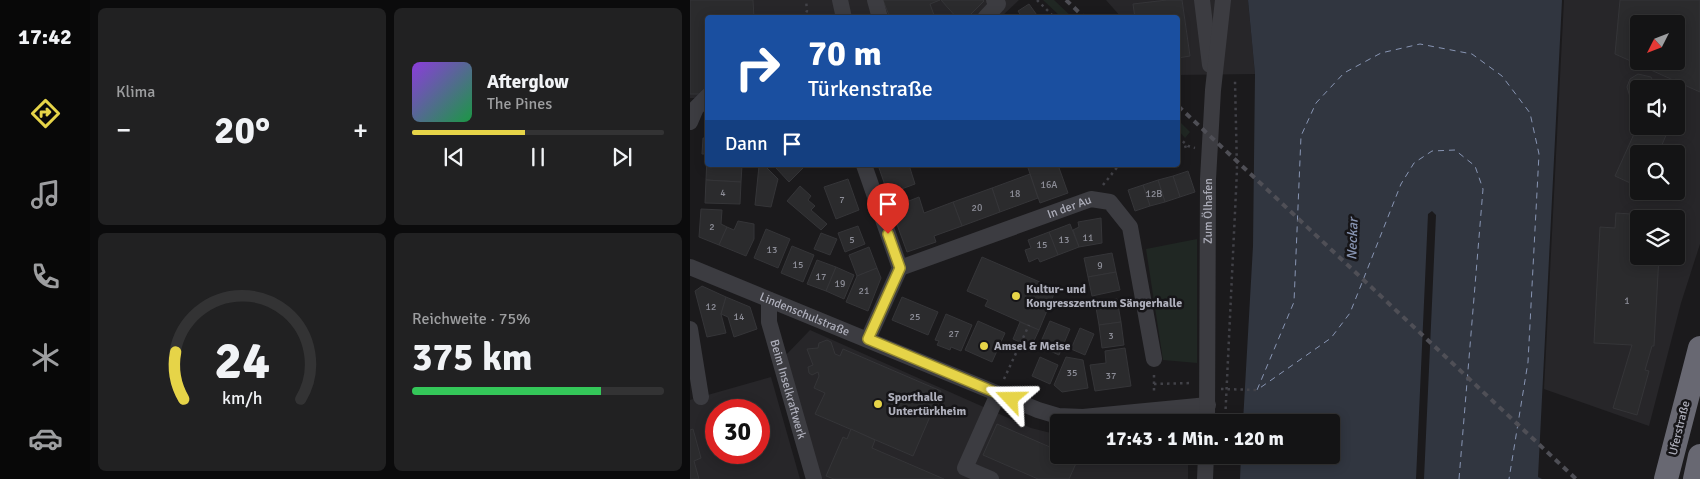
<!DOCTYPE html>
<html lang="de">
<head>
<meta charset="utf-8">
<style>
	:root { --surface:#141415; --page:#212122; --text:#f1f3f6; --muted:#9d9ea0; --line:#333334; --accent:#e6d448 }
	body { margin:0; font-family:Signika,sans-serif; background:var(--page); color:var(--text); height:100vh; display:flex; flex-direction:column; font-size:19px; white-space:nowrap }
	* { box-sizing:border-box; margin:0 }
	p { font-size:16px; color:var(--muted) }
	.icon { flex:none; width:28px; height:28px; fill:none; stroke:currentColor; stroke-width:2; stroke-linecap:round; stroke-linejoin:round }
	.map { position:relative; flex:1; overflow:hidden }
	.side { display:flex; flex-direction:column; gap:8px; padding:8px; background:#0b0b0c; width:600px }
	.side>* { flex:none }
	.guide { position:absolute; left:15px; top:15px; width:475px; height:152px; border-radius:5px; box-shadow:0 2px 12px #0003,0 0 0 1px var(--line); background:#1a4fa0; color:#fff; overflow:hidden }
	.needle { width:32px; rotate:228deg }
	.controls { position:absolute; left:940px; top:15px; display:grid; gap:10px }
	.controls a { display:grid; place-items:center; width:55px; height:55px; border-radius:5px; background:var(--surface); box-shadow:0 2px 12px #0003,0 0 0 1px var(--line); font-size:25px }
	.speed { position:absolute; left:15px; top:399px; display:flex; gap:10px; font-size:25px; font-weight:700; text-align:center }
	.speed>* { display:grid; place-content:center; width:65px; height:65px; border-radius:50%; background:var(--surface); box-shadow:0 2px 12px #0003,0 0 0 1px var(--line); line-height:1 }
	.speed .limit { border:8px solid #d22; background:#fff; color:#111 }
	.pin { position:absolute; display:grid; place-items:center; width:42px; height:42px; color:#fff; margin:-51px -21px; border-radius:50% 50% 50% 0; rotate:-45deg; box-shadow:0 0 5px #0007 }
	.pin .icon { rotate:45deg }
	.me { position:absolute; width:55px; margin:-28px; rotate:293deg; stroke-linejoin:round; filter:drop-shadow(0 0 4px #0008) }
	.turn { display:flex; align-items:center; gap:18px; height:105px; padding:0 20px; font-size:22px }
	.turn .icon { width:65px; height:65px; stroke-width:2.5 }
	.turn b { display:block; font-size:35px; line-height:42px }
	.then { display:flex; align-items:center; height:48px; padding:0 20px; background:#0003; gap:10px; font-size:19px }
	.big { font-size:38px; font-weight:800; line-height:1.1 }
	.side .card { flex:1; display:flex; flex-direction:column; justify-content:center; gap:8px; min-width:0; padding:0 18px; border-radius:8px; background:var(--page) }
	.side .dial { align-items:center; gap:0 }
	.dial svg { height:130px; overflow:visible; fill:none; stroke:var(--line); stroke-width:7; stroke-linecap:round; text-anchor:middle }
	.dial text { fill:var(--text); stroke:none }
	.song { display:flex; align-items:center; gap:15px }
	.cover { width:60px; height:60px; border-radius:8px; background:linear-gradient(135deg,hsl(270 70% 55%),hsl(140 70% 35%)) }
	.played { height:5px; border-radius:2px; background:linear-gradient(90deg,var(--accent) 45%,var(--line) 45%) }
	.keys { display:flex; justify-content:space-around; direction:ltr }
	.heat { display:flex; justify-content:space-between; align-items:center; font-size:28px; direction:ltr }
	.charge { height:8px; border-radius:4px; background:linear-gradient(90deg,#34c759 75%,var(--line) 0) }
	.side .tiles { flex:1; display:grid; gap:8px; grid-template-columns:repeat(2,1fr) }
	.trip { position:absolute; left:360px; top:414px; width:290px; height:50px; border-radius:5px; background:var(--surface); box-shadow:0 2px 12px #0003,0 0 0 1px var(--line); font-weight:800; line-height:50px; text-align:center }
	main { display:flex; flex:1; min-height:0 }
	.tab-bar { display:flex; flex-direction:column; width:90px; justify-content:space-around; align-items:center; background:#080808; color:var(--muted) }
	.tab-bar .icon { width:35px; height:35px }
	.tab-bar .selected { color:var(--accent) }
	.tab-bar b { font-size:22px; color:var(--text) }
	.map>svg:first-child { display:block }
	.built { fill:#272629; fill-rule:evenodd }
	.green { fill:#202723 }
	.water { fill:#313640 }
	.lines { fill:none; stroke-linecap:round; stroke-linejoin:round }
	.ferry { stroke:#8895b3; stroke-width:1; stroke-dasharray:6 5; stroke-linecap:butt }
	.building { fill:#2b2b2d; stroke:#353538; fill-rule:evenodd }
	.path { stroke:#424248; stroke-width:2.5; stroke-dasharray:2.5 4; stroke-linecap:butt }
	.minor { stroke:#3c3c41; stroke-width:16 }
	.highway { stroke:#686872; stroke-width:24 }
	.rail { stroke:#4f4f56; stroke-width:4; stroke-dasharray:6 5; stroke-linecap:butt }
	.route-casing { stroke:#968a2f; stroke-width:12 }
	.route { stroke:#e6d448; stroke-width:9 }
	.poi-dot { fill:#e6d448; stroke:#161518; stroke-width:2 }
	.labels { text-anchor:middle; stroke-width:5; stroke-linejoin:round; paint-order:stroke }
	.number-label { font-size:10px; fill:#8d8e98 }
	.street-label { font-size:12px; fill:#aeafbb; stroke:#161518 }
	.poi-label { font-size:12px; font-weight:bold; fill:#aeafbb; stroke:#161518; text-anchor:start }
	.water-label { font-size:14px; font-style:italic; fill:#8895b3; stroke:#161518 }
</style>
</head>
<body>
<main>
<nav class="tab-bar">
<b>17:42</b>
<svg class="icon selected" aria-label="directions" viewBox="0 0 24 24"><path d="M12 3l9 9-9 9-9-9zM9 14v-3h6M13 9l2 2-2 2"/></svg>
<svg class="icon" aria-label="music" viewBox="0 0 24 24"><path d="M9 18V5l10-2v13"/><circle cx="6" cy="18" r="3"/><circle cx="16" cy="16" r="3"/></svg>
<svg class="icon" aria-label="phone" viewBox="0 0 24 24"><path d="M5 4h4l2 5-3 2q2 4 5 5l2-3 5 2v4C11 20 4 13 5 4z"/></svg>
<svg class="icon" aria-label="climate" viewBox="0 0 24 24"><path d="M12 3v18M4 7l16 10M4 17L20 7"/></svg>
<svg class="icon" aria-label="car" viewBox="0 0 24 24"><path d="M5 17H2v-5l4-1 3-4h7l3 4 3 1v5h-3M9 17h6M6 11h13"/><circle cx="7" cy="17" r="2"/><circle cx="17" cy="17" r="2"/></svg>
</nav>
<section class="side">
<div class="tiles">
<div class="card"><p>Klima</p>
<div class="heat"><a>−</a><b class="big">20°</b><a>+</a></div>
</div>
<div class="card">
<div class="song"><i class="cover"></i><div><b>Afterglow</b><p>The Pines</p></div></div>
<div class="played"></div>
<div class="keys"><svg class="icon" aria-label="previous" viewBox="0 0 24 24"><path d="M18 5L8 12l10 7zM5 5v14"/></svg><svg class="icon" aria-label="pause" viewBox="0 0 24 24"><path d="M8 5v14M16 5v14"/></svg><svg class="icon" aria-label="next" viewBox="0 0 24 24"><path d="M6 5l10 7-10 7zM19 5v14"/></svg></div>
</div>
<div class="card dial"><svg viewBox="0 0 100 80">
<path d="M14 69A42 42 0 1 1 86 69"/>
<path d="M14 69A42 42 0 0 1 9 40" stroke="#e6d448"/>
<text x="50" y="56" font-size="32" font-weight="700">24</text>
<text x="50" y="72" font-size="11">km/h</text>
</svg></div>
<div class="card"><p>Reichweite · 75%</p><b class="big">375 km</b><div class="charge"></div></div>
</div>
</section>
<div class="map">
<svg width="1010" height="479" viewBox="0 0 1010 479">
	<rect width="100%" height="100%" fill="#1b1a1c"/>
	<!-- built -->
	<g class="built">
		<polygon points="0,0 329,0 311,17 18,18 17,92 11,98 0,98"/>
		<polygon points="416,0 558,0 565,74 488,75 488,18 431,17"/>
		<path d="M 874,0 L 1010,0 L 1010,244 L 991,303 L 959,426 L 854,389 ZM 949,24 L 986,24 L 986,61 L 949,61 ZM 949,89 L 986,89 L 986,126 L 949,126 ZM 949,154 L 986,154 L 986,191 L 949,191 ZM 949,219 L 986,219 L 986,256 L 949,256 Z"/>
		<polygon points="120,330 341,428 369,435 369,455 498,455 498,479 129,479 95,356"/>
		<path d="M 81,377 L 110,479 L 0,479 L 0,400 ZM 26,410 L 69,410 L 69,452 L 26,452 Z"/>
	</g>
	<!-- green -->
	<g class="green">
		<polygon points="353,0 364,0 382,17 371,17"/>
		<polygon points="488,120 500,132 495,138 488,130"/>
		<polygon points="507,239 507,363 473,360 456,249"/>
	</g>
	<!-- water -->
	<polygon class="water" points="558,0 872,0 848,477 852,479 734,479 746,215 742,211 738,214 726,479 550,479 551,455 641,455 641,422 553,422 563,246 565,74"/>
	<g class="lines">
		<!-- ferry -->
		<polyline class="ferry" points="769,479 793,189 785,166 765,150 742,151 724,163 711,184 660,313 641,338 567,390 604,302 611,136 626,103 654,73 691,53 730,44 782,54 812,76 840,113 849,154 838,362 819,479"/>
	</g>
	<!-- building -->
	<g class="building">
		<polygon points="0,0 63,0 64,18 18,18 18,85 9,94 0,94"/>
		<polygon points="193,0 250,0 240,4 245,18 200,18"/>
		<polygon points="251,0 293,0 294,1 277,18 267,18"/>
		<polygon points="477,0 492,0 500,56 488,58 488,18 445,18 443,4"/>
		<path d="M 930,0 L 1010,0 L 1010,92 L 925,54 ZM 949,24 L 986,24 L 986,61 L 949,61 Z"/>
		<polygon points="339,4 349,18 325,18 330,14 328,11"/>
		<polygon points="948,74 961,77 967,89 949,89 949,103 940,97 937,87 940,79"/>
		<polygon points="949,123 949,126 980,126 968,154 949,154 949,187 925,176"/>
		<polygon points="13,138 18,138 18,154 12,154"/>
		<polygon points="17,157 18,165 52,165 51,182 16,180"/>
		<polygon points="89,165 116,165 99,182 86,168"/>
		<polygon points="188,165 219,165 225,184 198,194"/>
		<polygon points="337,165 368,165 378,193 350,203"/>
		<polygon points="69,166 75,166 88,179 81,207 65,205"/>
		<polygon points="498,171 505,192 490,197 483,176"/>
		<polygon points="340,174 348,198 310,212 302,188"/>
		<polygon points="483,176 490,197 475,202 468,180"/>
		<polygon points="158,179 169,210 146,219 134,187"/>
		<polygon points="16,180 51,182 50,204 15,203"/>
		<polygon points="468,180 475,202 460,206 453,185"/>
		<polygon points="453,185 460,206 445,211 438,190"/>
		<polygon points="110,186 121,196 118,200 125,206 121,210 137,224 131,230 97,201"/>
		<polygon points="302,188 310,212 272,226 263,202"/>
		<polygon points="229,197 234,213 263,202 272,226 244,236 246,242 217,252 201,208"/>
		<polygon points="11,209 32,210 31,224 37,227 29,245 9,237"/>
		<polygon points="926,213 971,216 971,219 949,219 949,256 969,256 964,346 962,346 955,370 959,371 947,415 923,408 942,345 904,343 910,227 925,228"/>
		<polygon points="411,218 412,243 389,247 383,230 389,227 388,222"/>
		<polygon points="48,221 64,224 64,239 56,256 29,245 37,227 44,230"/>
		<polygon points="380,224 389,247 368,255 359,232"/>
		<polygon points="168,226 175,244 155,252 148,233"/>
		<polygon points="76,229 100,239 88,268 64,258"/>
		<polygon points="359,232 368,255 350,262 348,258 339,262 335,250 341,248 338,240"/>
		<polygon points="131,233 147,239 140,255 124,249"/>
		<polygon points="102,246 124,255 113,282 91,273"/>
		<polygon points="179,247 187,268 167,276 159,255"/>
		<polygon points="422,253 426,272 398,277 394,258"/>
		<polygon points="292,257 366,289 349,330 295,306 298,300 277,291"/>
		<polygon points="127,260 146,267 136,291 117,284"/>
		<polygon points="146,267 164,275 154,299 136,291"/>
		<polygon points="187,268 191,278 178,311 156,302 167,276"/>
		<polygon points="426,272 430,290 402,296 398,277"/>
		<polygon points="12,286 36,297 31,314 36,333 17,337 5,291"/>
		<polygon points="36,297 60,307 67,329 44,337 38,317 31,314"/>
		<polygon points="212,297 248,312 238,335 202,320"/>
		<polygon points="427,299 431,322 409,325 405,302"/>
		<polygon points="256,314 282,325 271,351 261,347 260,350 247,345 249,341 245,340"/>
		<polygon points="288,321 315,333 302,362 275,350"/>
		<polygon points="360,321 380,329 369,355 349,346"/>
		<polygon points="330,322 349,330 341,347 323,339"/>
		<polygon points="431,322 434,345 412,348 409,325"/>
		<polygon points="390,328 404,334 395,355 381,349"/>
		<polygon points="137,340 141,342 145,354 150,356 153,349 251,391 223,456 125,414 135,393 124,388 129,376 128,372 122,375 119,373 118,367 123,365 117,349 128,348 129,343"/>
		<polygon points="435,348 441,386 405,391 400,365 416,363 415,351"/>
		<polygon points="350,357 368,365 360,384 342,376"/>
		<polygon points="376,357 393,360 398,388 372,392 364,385"/>
		<polygon points="307,424 369,451 369,455 379,455 388,459 379,479 348,479 293,455"/>
		<polygon points="3,429 11,458 4,461 9,479 0,479 0,430"/>
		<polygon points="161,429 185,440 182,448 254,479 144,479 136,476 153,437 157,439"/>
	</g>
	<g class="lines">
		<!-- path -->
		<g class="path">
			<polyline points="347,0 365,18"/>
			<polyline points="113,18 117,11 116,0"/>
			<polyline points="488,137 498,146 505,148"/>
			<polyline points="488,149 498,146"/>
			<polyline points="413,185 429,165"/>
			<polyline points="464,375 464,394"/>
			<polyline points="314,379 339,325"/>
			<polyline points="464,384 502,383"/>
			<polyline points="531,389 567,390"/>
			<polyline points="535,422 547,170 545,81"/>
		</g>
		<!-- minor -->
		<g class="minor">
			<polyline points="150,0 154,18"/>
			<polyline points="185,0 190,18"/>
			<polyline points="512,0 520,65"/>
			<polyline points="295,18 308,4 304,0"/>
			<polyline points="0,122 6,108 18,96"/>
			<polyline points="174,165 210,268 178,339"/>
			<path id="s1" d="M 0,267 L 348,410 L 368,416 L 393,417 L 518,405"/>
			<path id="s2" d="M 210,268 L 401,199 L 420,202 L 440,227 L 464,359"/>
			<path id="s3" d="M 79,300 L 79,322 L 124,479"/>
			<polyline points="0,329 11,397"/>
			<path id="s4" d="M 517,422 L 518,179 L 523,90 L 533,0"/>
			<polyline points="301,479 275,468 308,394"/>
			<polyline points="515,479 516,455"/>
		</g>
		<!-- highway -->
		<g class="highway">
			<polyline points="976,479 1010,348"/>
			<polyline points="1005,479 1010,456"/>
		</g>
		<!-- rail -->
		<g class="rail">
			<polyline points="376,0 395,18"/>
			<polyline points="488,106 886,479"/>
		</g>
	</g>
	<g class="lines">
		<defs>
			<polyline id="route" points="198,234 210,268 178,339 321,399"/>
		</defs>
		<!-- route casing -->
		<use href="#route" class="route-casing"/>
		<!-- route -->
		<use href="#route" class="route"/>
	</g>
	<!-- markers -->
	<g class="poi-dot">
		<circle cx="326" cy="296" r="5"/>
		<circle cx="294" cy="346" r="5"/>
		<circle cx="188" cy="404" r="5"/>
	</g>
	<g class="labels">
		<!-- number labels -->
		<g class="number-label">
			<text x="359" y="188">16A</text>
			<text x="33" y="196">4</text>
			<text x="325" y="197">18</text>
			<text x="464" y="197">12B</text>
			<text x="152" y="203">7</text>
			<text x="287" y="211">20</text>
			<text x="22" y="230">2</text>
			<text x="398" y="241">11</text>
			<text x="162" y="243">5</text>
			<text x="374" y="243">13</text>
			<text x="352" y="248">15</text>
			<text x="82" y="253">13</text>
			<text x="108" y="268">15</text>
			<text x="410" y="269">9</text>
			<text x="131" y="280">17</text>
			<text x="150" y="287">19</text>
			<text x="174" y="294">21</text>
			<text x="937" y="304">1</text>
			<text x="21" y="310">12</text>
			<text x="49" y="320">14</text>
			<text x="225" y="320">25</text>
			<text x="264" y="337">27</text>
			<text x="421" y="339">3</text>
			<text x="382" y="376">35</text>
			<text x="421" y="379">37</text>
		</g>
		<!-- street labels -->
		<g class="street-label">
			<text dy="4" stroke="none"><textPath href="#s2" startOffset="180">In der Au</textPath></text>
			<text dy="4" stroke="none"><textPath href="#s4" startOffset="211">Zum Ölhafen</textPath></text>
			<text dy="4" stroke="none"><textPath href="#s1" startOffset="124">Lindenschulstraße</textPath></text>
			<text dy="4" stroke="none"><textPath href="#s3" startOffset="92">Beim Inselkraftwerk</textPath></text>
			<text transform="translate(989 428) rotate(-76)" y="4">Uferstraße</text>
		</g>
		<!-- poi labels -->
		<g class="poi-label">
			<text x="336" y="293">Kultur- und<tspan x="336" dy="14">Kongresszentrum Sängerhalle</tspan></text>
			<text x="304" y="350">Amsel &amp; Meise</text>
			<text x="198" y="401">Sporthalle<tspan x="198" dy="14">Untertürkheim</tspan></text>
		</g>
		<!-- water labels -->
		<g class="water-label">
			<text transform="translate(662 239) rotate(-88)" y="5">Neckar</text>
		</g>
	</g>
</svg>
<div class="controls">
<a><svg class="needle" viewBox="-14 -14 28 28"><path d="M0-13l5 13h-10z" fill="#e53935"/><path d="M0 13l5-13h-10z" fill="#9d9ea0"/></svg></a>
<a><svg class="icon" aria-label="sound" viewBox="0 0 24 24"><path d="M4 9h4l5-4v14l-5-4H4zM17 9q2 3 0 6"/></svg></a>
<a><svg class="icon" aria-label="search" viewBox="0 0 24 24"><circle cx="10" cy="10" r="6"/><path d="M15 15l6 6"/></svg></a>
<a><svg class="icon" aria-label="layers" viewBox="0 0 24 24"><path d="M12 4l9 5-9 5-9-5zM3 14l9 5 9-5"/></svg></a>
</div>
<div class="speed"><div class="limit">30</div></div>
<div class="pin" style="left:198px;top:234px;background:#d93025"><svg class="icon" aria-label="arrive" viewBox="0 0 24 24"><path d="M6 21V4h12l-3 4 3 4H6"/></svg></div>
<svg class="me" style="left:321px;top:399px" viewBox="-20 -20 40 40"><path d="M0-17L14 15 0 8-14 15z" fill="#e6d448" stroke="#fff" stroke-width="4"/></svg>
<div class="trip">17:43 · 1 Min. · 120 m</div>
<div class="guide">
<div class="turn"><svg class="icon" aria-label="right" viewBox="0 0 24 24"><path d="M7 20v-9h11M14 6l5 5-5 5"/></svg><div><b>70 m</b>Türkenstraße</div></div>
<div class="then">Dann<svg class="icon" aria-label="arrive" viewBox="0 0 24 24"><path d="M6 21V4h12l-3 4 3 4H6"/></svg></div>
</div>
</div>
</main>
</body>
</html>
